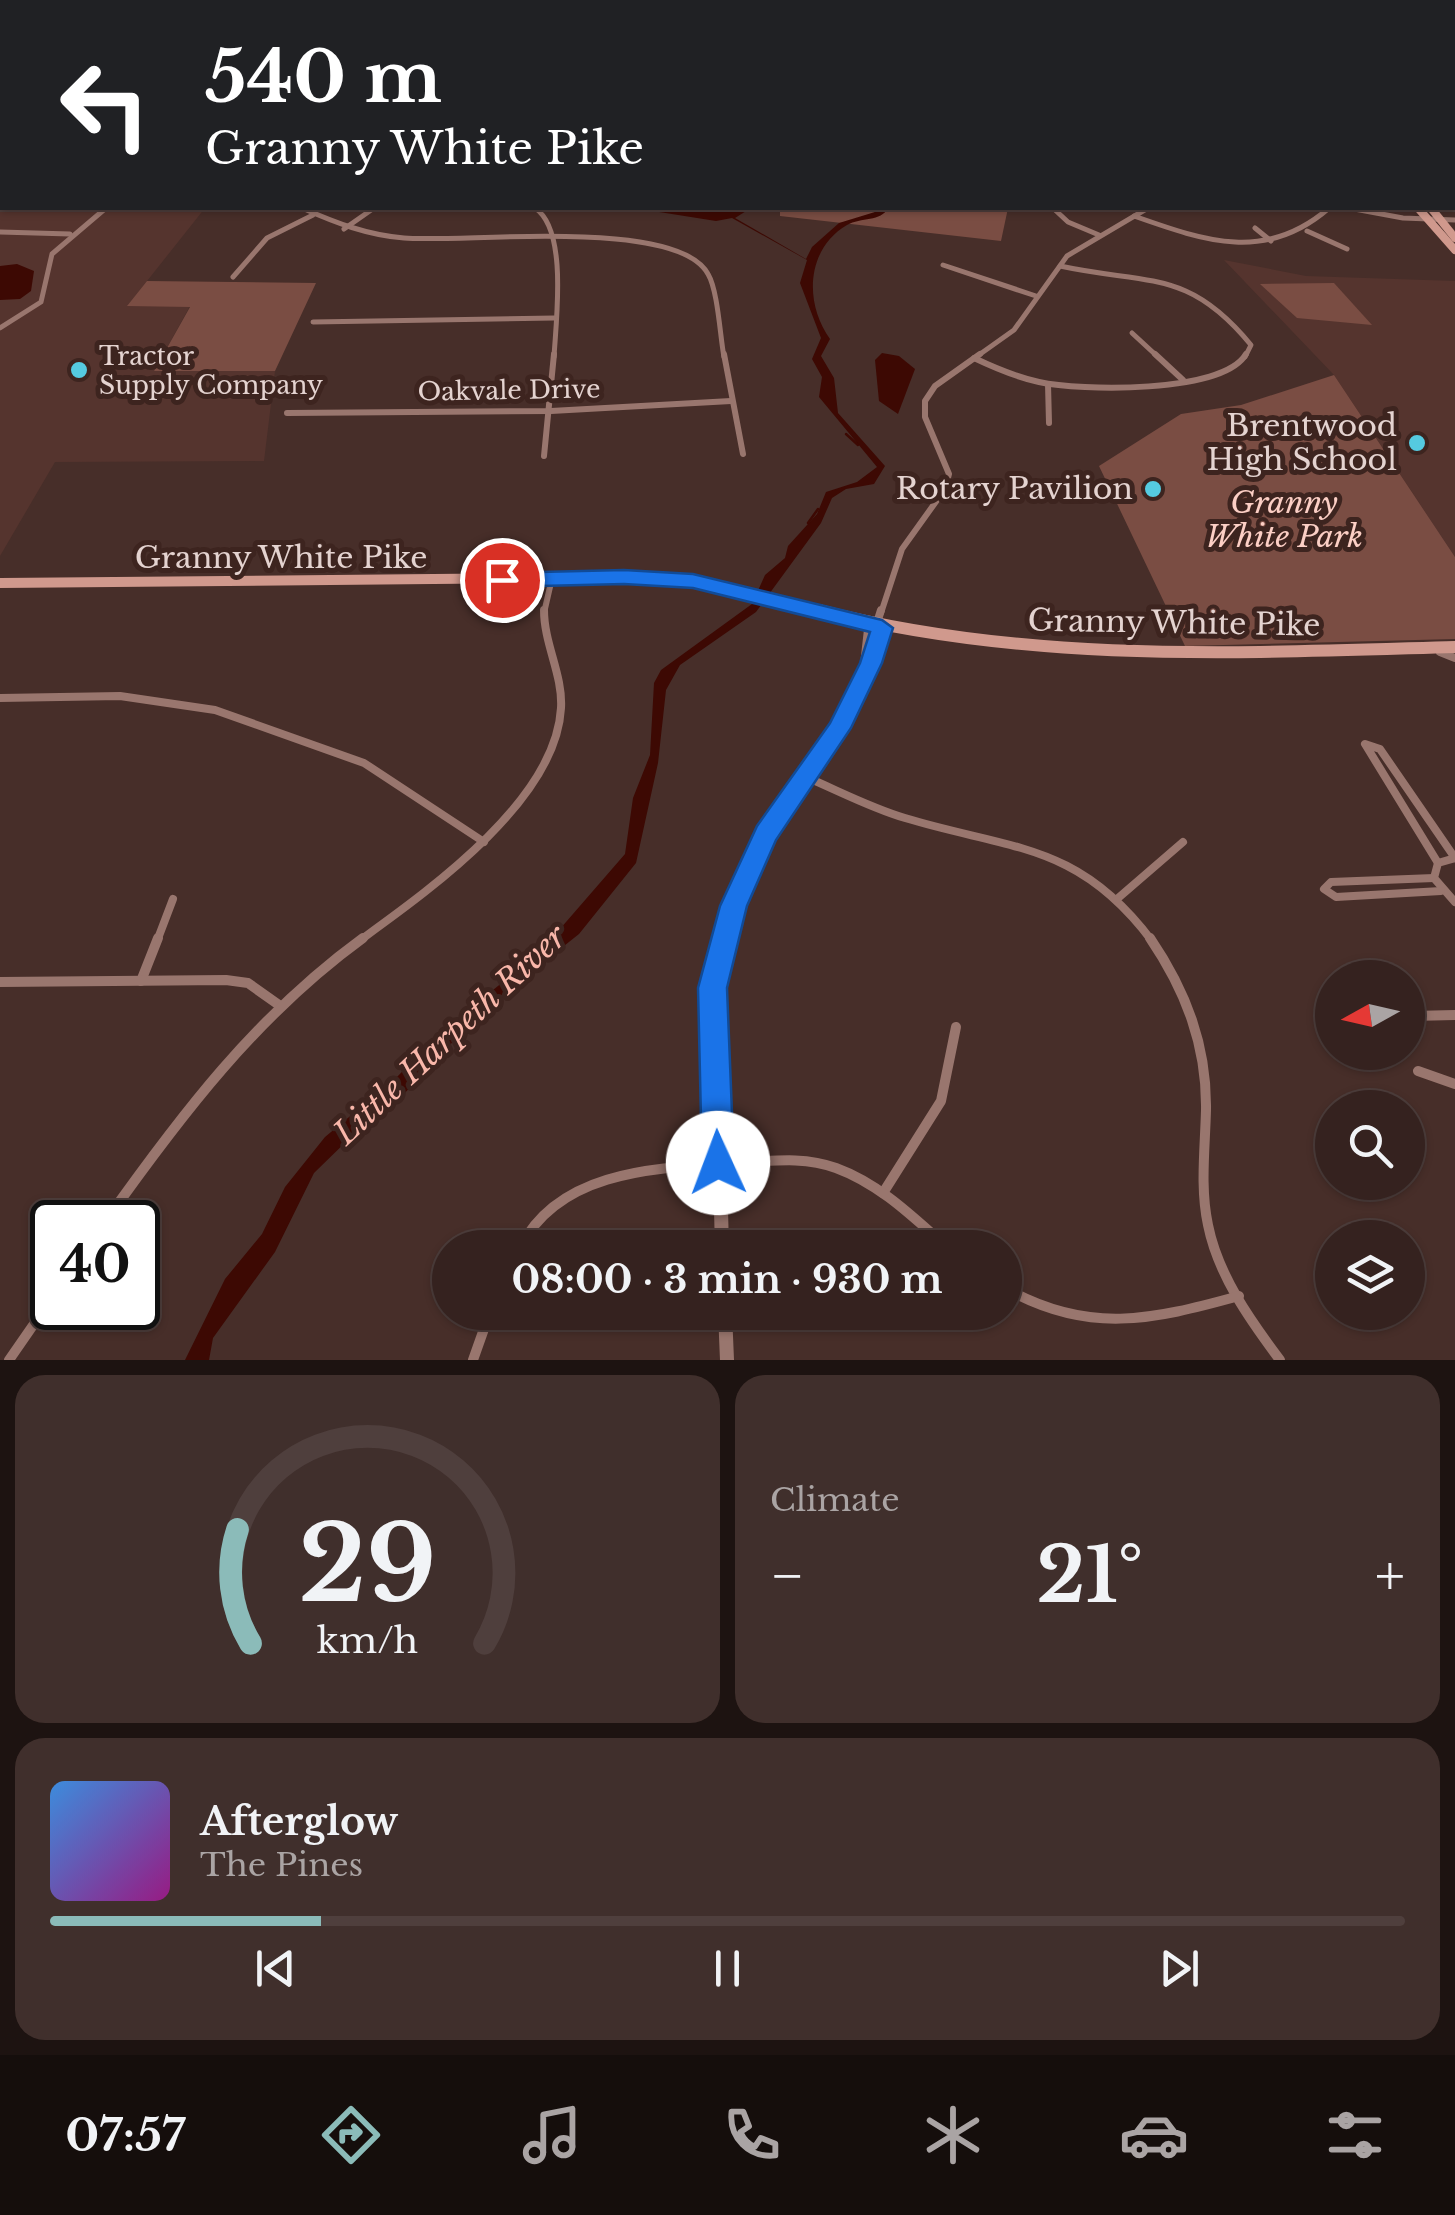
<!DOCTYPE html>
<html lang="en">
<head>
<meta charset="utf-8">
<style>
	:root { --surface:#35221f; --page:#402f2c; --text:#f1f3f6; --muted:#aaa4a4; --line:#4f3f3d; --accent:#8bbbb9 }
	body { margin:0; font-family:"Libre Baskerville",serif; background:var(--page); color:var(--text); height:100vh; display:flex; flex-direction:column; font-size:38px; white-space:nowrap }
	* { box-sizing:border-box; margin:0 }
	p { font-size:32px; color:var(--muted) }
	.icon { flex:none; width:55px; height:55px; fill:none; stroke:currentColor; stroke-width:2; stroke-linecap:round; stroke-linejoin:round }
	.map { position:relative; height:1360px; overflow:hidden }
	.side { display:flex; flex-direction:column; gap:15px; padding:15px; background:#1d1311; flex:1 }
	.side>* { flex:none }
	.hud { position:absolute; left:0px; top:0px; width:1455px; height:210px; box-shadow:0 2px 8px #0004,0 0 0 2px var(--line); background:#202124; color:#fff; overflow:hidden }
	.needle { width:65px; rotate:262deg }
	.tools { position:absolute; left:1315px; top:960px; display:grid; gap:20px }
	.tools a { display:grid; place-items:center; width:110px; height:110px; border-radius:50%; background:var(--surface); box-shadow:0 2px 8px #0004,0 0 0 2px var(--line); font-size:50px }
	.speed { position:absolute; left:30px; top:1200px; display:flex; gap:20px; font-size:50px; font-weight:700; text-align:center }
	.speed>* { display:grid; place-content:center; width:130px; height:130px; border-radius:50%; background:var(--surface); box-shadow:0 2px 8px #0004,0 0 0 2px var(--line); line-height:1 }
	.speed .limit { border:5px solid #111; border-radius:15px; background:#fff; color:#111 }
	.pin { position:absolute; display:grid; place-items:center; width:85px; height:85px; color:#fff; margin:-42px; border:5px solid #fff; border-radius:50%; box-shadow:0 2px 10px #0007 }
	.me { position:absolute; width:110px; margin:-55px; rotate:358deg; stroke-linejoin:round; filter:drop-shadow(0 0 8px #0008) }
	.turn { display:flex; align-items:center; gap:35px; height:210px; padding:0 40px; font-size:45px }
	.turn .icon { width:130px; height:130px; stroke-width:2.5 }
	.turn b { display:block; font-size:70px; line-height:85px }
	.big { font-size:75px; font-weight:800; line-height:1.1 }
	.side .widget { flex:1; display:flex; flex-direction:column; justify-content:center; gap:15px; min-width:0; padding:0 35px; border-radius:30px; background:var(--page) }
	.side .dial { align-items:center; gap:0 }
	.dial svg { height:260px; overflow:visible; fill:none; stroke:var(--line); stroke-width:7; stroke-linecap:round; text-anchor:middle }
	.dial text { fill:var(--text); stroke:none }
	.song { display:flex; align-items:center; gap:30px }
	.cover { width:120px; height:120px; border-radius:15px; background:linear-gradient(135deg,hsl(210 70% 55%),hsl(310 70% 35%)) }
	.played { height:10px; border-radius:5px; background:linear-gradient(90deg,var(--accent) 20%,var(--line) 20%) }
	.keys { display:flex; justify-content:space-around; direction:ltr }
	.heat { display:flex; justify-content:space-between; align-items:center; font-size:55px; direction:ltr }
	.side .tiles { flex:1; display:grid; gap:15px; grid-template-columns:1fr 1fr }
	.widget:last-child { grid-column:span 2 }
	.trip { position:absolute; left:432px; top:1230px; width:590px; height:100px; border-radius:50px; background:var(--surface); box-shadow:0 2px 8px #0004,0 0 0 2px var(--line); font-weight:800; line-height:100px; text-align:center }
	.tabs { display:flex; height:160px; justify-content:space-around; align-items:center; background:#150e0c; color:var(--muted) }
	.tabs .icon { width:70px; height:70px }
	.tabs .current { color:var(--accent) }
	.tabs b { font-size:45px; color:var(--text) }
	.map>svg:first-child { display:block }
	.built { fill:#55342e }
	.green { fill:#7a4d43 }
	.water { fill:#3d0903 }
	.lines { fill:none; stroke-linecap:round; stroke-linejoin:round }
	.stream { stroke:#3d0903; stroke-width:2.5 }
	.minor-far4 { stroke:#99766e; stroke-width:4 }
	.minor-far3 { stroke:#99766e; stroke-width:5 }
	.minor-far2 { stroke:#99766e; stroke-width:6 }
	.minor-far1 { stroke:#99766e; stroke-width:8 }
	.minor { stroke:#99766e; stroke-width:10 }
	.tertiary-far1 { stroke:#99766e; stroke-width:11 }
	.tertiary { stroke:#99766e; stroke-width:14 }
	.secondary-far2 { stroke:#d0998d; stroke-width:8 }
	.secondary-far1 { stroke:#d0998d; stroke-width:10 }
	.secondary { stroke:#d0998d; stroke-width:12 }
	.primary { fill:#fbb4a5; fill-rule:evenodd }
	.route { fill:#1a73e8; stroke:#114b97; stroke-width:2.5 }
	.poi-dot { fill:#55cae0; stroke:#3d241f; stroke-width:4 }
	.labels { text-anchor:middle; stroke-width:10; stroke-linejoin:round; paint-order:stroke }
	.far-poi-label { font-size:25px; fill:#e4d3d0; stroke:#3d241f; text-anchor:start }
	.far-street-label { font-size:25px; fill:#e4d3d0; stroke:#3d241f }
	.poi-label { font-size:30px; fill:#e4d3d0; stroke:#3d241f; text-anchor:end }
	.park-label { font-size:30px; font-style:italic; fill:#fccfc5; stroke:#3d241f }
	.street-label { font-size:30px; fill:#e4d3d0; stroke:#3d241f }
	.water-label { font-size:32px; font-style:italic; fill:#f9b7aa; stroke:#3d241f }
</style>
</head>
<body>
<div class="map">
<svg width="1455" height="1360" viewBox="0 0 1455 1360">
	<rect width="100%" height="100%" fill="#472e29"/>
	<!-- built -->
	<g class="built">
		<polygon points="0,0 351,0 2,2 2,208 205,208 128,305 190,306 154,371 275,371 264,461 55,462 0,556"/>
		<polygon points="1224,260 1306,276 1455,281 1455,557 1334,375"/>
	</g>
	<!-- green -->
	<g class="green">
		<polygon points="780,208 1008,208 1001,241 780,216"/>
		<polygon points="147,281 316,283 275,371 154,371 190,307 127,306"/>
		<polygon points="1334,283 1372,325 1297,318 1260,284"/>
		<polygon points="1334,375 1455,557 1455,639 1185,646 1099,466 1181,414 1241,405"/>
	</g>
	<!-- water -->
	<g class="water">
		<path d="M 634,208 L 751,208 L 735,218 L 806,259 L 812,247 L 839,223 L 888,208 C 881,222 861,217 847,225 C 806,249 804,303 830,339 L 821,356 L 834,378 L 838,413 L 885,466 L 874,484 L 846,489 L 832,498 L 821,523 L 756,612 L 680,665 L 666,690 L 658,763 L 636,863 L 579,934 L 481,1012 L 402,1096 L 354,1134 L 314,1173 L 275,1252 L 213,1338 L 209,1360 L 185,1360 L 225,1279 L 262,1234 L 285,1187 L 325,1137 L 396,1078 L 440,1033 L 540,952 L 625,854 L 633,798 L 650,755 L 654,683 L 661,670 L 752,604 L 765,575 L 785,558 L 788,546 L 817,514 L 826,492 L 857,482 L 877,467 L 819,397 L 822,377 L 812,359 L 821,338 L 800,283 L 807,260 L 732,218 L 716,221 Z"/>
		<polygon points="17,264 34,271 31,291 20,299 0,300 0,266"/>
		<polygon points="882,353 899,356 915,369 898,414 879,401 875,360"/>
	</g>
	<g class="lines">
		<!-- stream -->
		<g class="stream">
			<polyline points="782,0 792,2"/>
			<polyline points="846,434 858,445"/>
			<polyline points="808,523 818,509"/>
		</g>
		<!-- minor-far4 -->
		<g class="minor-far4">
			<polyline points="691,0 697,2"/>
			<polyline points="881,0 890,2"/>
		</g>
		<!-- minor-far3 -->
		<g class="minor-far3">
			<path d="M 302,208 C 336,223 367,235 404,238 C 466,243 677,217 708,274 C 718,291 720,336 724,357"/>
			<path d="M 535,208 C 568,230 556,320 554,357"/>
			<polyline points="1053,208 1068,222 1099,235"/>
			<polyline points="1349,208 1403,218 1455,220"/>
			<path d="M 1134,216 C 1205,241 1266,263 1329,208"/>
			<polyline points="1255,228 1271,241"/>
			<polyline points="344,229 374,208"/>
			<polyline points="1307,231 1347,249"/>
			<polyline points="0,232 70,234"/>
			<polyline points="943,265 1036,296"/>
			<path d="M 1060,266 C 1148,285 1188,268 1251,345 L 1245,357"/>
			<polyline points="233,277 267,238 313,215"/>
			<polyline points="313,322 554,318"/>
			<polyline points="0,328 41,302 52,254 106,208"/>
			<polyline points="1132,333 1158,357"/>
			<polyline points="976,357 1014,330 1067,256 1148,208"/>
		</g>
		<!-- minor-far2 -->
		<g class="minor-far2">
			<polyline points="724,354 743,454"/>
			<polyline points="1155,354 1183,380"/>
			<path d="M 974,358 C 995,368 1016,377 1039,382 C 1079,391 1223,394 1246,354"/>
			<polyline points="1048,384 1049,423"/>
			<polyline points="287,413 551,411 731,401"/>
			<polyline points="544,456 554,354"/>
			<polyline points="544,613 552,578"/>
			<polyline points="881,613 902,549 945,489 949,474 925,417 925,401 935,386 980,354"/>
		</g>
		<!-- minor-far1 -->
		<g class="minor-far1">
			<polyline points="876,626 881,610"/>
			<polyline points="1440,652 1455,658"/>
			<polyline points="0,698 120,696 215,710 364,763 484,842"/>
			<path d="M 806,777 C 839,791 871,808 905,818 C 1011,850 1078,842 1152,941"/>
			<polyline points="1455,858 1438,863 1434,878 1455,902"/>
			<polyline points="1438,863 1365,744 1380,749 1455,858"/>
			<polyline points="1434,878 1331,882 1324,889 1336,897 1441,891"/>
			<polyline points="1117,899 1183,842"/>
			<polyline points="157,941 173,899"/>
			<path d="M 359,941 C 428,891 556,801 561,708 C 563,675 544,644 544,610"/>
		</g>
		<!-- minor -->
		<g class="minor">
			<path d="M 1150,938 C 1186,991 1207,1046 1206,1110 C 1205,1149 1200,1188 1208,1225 C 1218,1275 1250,1320 1280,1360"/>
			<polyline points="141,981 158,938"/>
			<polyline points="0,982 226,980 248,983 279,1005"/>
			<polyline points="1412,1016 1455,1015"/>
			<polyline points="1418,1071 1455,1084"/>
			<polyline points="883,1193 941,1101 956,1027"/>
			<path d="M 105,1222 C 181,1115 256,1016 363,938"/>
			<path d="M 520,1248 C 560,1168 662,1168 738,1163 C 772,1161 804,1156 836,1168 C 880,1184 914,1218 948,1248"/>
			<path d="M 1005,1288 C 1088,1335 1152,1320 1239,1296"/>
			<polyline points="9,1360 52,1298"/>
			<polyline points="473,1360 490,1312"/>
		</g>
		<!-- tertiary-far1 -->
		<g class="tertiary-far1">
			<polyline points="865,669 870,625"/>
			<path d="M 725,941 C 734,904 748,866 766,833 C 809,758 855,715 882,627"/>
		</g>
		<!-- tertiary -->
		<g class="tertiary">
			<polyline points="722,1248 715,977 725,938"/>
			<polyline points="725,1312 727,1360"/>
		</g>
		<!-- secondary-far2 -->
		<g class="secondary-far2">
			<polyline points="1418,208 1455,250"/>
			<polyline points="1431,208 1455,238"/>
		</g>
		<!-- secondary-far1 -->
		<polyline class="secondary-far1" points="0,583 649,577 724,587 829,613"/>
		<!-- secondary -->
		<path class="secondary" d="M 819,610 C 1029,664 1241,653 1455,647"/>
		<!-- primary -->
		<rect class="primary" x="1452" y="19" width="3" height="4"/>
	</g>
	<!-- route -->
	<polygon class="route" points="624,570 693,574 882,620 893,628 882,663 851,728 776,840 747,906 727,988 734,1163 729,1174 718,1179 707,1174 702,1163 698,988 720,906 757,826 830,723 860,663 870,632 693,588 624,584 502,587 491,580 502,573"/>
	<!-- markers -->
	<g class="poi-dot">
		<circle cx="79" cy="370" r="10"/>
		<circle cx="1417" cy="443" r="10"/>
		<circle cx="1153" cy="489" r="10"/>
	</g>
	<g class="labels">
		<!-- far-poi labels -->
		<g class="far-poi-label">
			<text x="99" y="365">Tractor<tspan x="99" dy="29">Supply Company</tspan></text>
		</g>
		<!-- far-street labels -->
		<g class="far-street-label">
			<text transform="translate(509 390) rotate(-1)" y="9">Oakvale Drive</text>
		</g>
		<!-- poi labels -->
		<g class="poi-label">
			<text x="1397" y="436">Brentwood<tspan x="1397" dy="34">High School</tspan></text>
			<text x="1133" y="499">Rotary Pavilion</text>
		</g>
		<!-- park labels -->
		<g class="park-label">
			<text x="1284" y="513">Granny<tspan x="1284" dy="34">White Park</tspan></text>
		</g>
		<!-- street labels -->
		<g class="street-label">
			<text x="281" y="568">Granny White Pike</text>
			<text transform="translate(1174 623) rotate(1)" y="10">Granny White Pike</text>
		</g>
		<!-- water labels -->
		<g class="water-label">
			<text transform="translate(450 1035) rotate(-43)" y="11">Little Harpeth River</text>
		</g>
	</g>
</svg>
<div class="tools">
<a><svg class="needle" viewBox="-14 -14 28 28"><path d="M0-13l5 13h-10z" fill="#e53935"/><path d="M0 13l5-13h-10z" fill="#aaa4a4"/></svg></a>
<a><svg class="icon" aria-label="search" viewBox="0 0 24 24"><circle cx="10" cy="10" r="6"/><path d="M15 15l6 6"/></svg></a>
<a><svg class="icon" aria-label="layers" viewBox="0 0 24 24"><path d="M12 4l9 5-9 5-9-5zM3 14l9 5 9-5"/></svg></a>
</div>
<div class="speed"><div class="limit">40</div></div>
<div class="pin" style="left:502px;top:580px;background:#d93025"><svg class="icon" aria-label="arrive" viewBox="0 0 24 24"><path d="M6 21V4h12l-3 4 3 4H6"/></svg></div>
<svg class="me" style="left:718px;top:1163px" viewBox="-20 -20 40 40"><circle r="19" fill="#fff"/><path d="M0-13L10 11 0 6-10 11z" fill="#1a73e8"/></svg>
<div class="trip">08:00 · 3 min · 930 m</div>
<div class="hud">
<div class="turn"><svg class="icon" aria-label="left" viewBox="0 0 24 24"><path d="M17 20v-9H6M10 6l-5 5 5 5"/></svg><div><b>540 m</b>Granny White Pike</div></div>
</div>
</div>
<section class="side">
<div class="tiles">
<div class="widget dial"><svg viewBox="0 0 100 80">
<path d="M14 69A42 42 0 1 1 86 69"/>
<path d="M14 69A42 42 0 0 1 10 34" stroke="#8bbbb9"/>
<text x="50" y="56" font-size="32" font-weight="700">29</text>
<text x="50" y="72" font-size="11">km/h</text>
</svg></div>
<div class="widget"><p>Climate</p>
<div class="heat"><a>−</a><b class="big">21°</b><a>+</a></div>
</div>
<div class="widget">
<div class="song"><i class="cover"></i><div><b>Afterglow</b><p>The Pines</p></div></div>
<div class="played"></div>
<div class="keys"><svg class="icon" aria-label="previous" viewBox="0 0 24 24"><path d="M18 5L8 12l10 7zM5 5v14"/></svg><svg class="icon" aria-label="pause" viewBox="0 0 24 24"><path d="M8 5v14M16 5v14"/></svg><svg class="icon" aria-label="next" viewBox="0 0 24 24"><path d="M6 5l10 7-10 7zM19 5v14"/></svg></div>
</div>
</div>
</section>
<nav class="tabs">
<b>07:57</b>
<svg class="icon current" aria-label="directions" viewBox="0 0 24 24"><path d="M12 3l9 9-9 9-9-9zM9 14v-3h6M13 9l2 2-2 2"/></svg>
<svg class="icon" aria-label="music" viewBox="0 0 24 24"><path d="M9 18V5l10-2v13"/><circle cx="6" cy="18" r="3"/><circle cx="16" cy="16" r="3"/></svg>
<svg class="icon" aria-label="phone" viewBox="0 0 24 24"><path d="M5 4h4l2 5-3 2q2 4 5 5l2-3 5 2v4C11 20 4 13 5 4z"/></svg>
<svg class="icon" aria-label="climate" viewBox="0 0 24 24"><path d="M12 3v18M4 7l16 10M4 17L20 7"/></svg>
<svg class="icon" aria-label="car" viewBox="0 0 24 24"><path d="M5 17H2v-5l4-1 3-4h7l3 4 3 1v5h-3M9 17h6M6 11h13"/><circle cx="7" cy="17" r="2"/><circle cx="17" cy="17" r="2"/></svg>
<svg class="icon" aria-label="filters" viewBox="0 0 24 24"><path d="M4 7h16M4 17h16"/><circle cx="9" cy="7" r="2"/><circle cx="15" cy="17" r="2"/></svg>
</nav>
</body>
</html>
